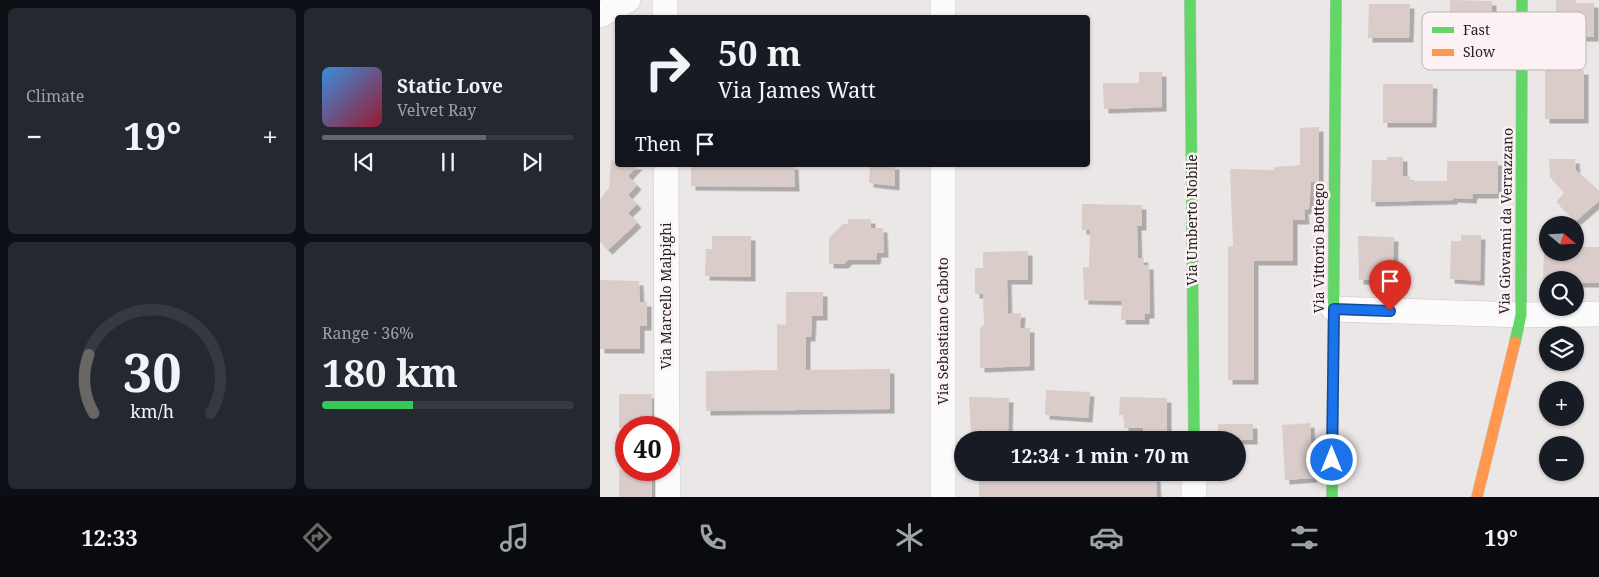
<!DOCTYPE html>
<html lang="en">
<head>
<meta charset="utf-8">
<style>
	:root { --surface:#171b24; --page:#242831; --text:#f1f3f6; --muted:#9ea1a6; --line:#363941; --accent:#696666 }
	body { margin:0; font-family:"Noto Serif",serif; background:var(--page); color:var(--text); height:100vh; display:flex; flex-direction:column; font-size:19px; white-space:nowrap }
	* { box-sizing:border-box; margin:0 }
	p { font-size:16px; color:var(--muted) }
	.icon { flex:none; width:28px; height:28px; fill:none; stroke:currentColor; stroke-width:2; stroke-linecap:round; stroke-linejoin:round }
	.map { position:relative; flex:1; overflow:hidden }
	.panel { display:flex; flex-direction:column; gap:8px; padding:8px; background:#0d0f14; width:600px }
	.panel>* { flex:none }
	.hud { position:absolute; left:15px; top:15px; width:475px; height:152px; border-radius:5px; box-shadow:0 1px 4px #0004; background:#171b24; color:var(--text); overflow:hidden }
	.needle { width:32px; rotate:109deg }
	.controls { position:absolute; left:939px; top:216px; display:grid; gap:10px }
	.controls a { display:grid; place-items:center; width:45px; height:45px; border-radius:50%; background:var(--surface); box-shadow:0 1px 4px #0004; font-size:25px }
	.speed { position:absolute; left:15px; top:416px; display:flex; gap:10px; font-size:25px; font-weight:700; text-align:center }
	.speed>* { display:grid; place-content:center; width:65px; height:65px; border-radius:50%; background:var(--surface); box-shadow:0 1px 4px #0004; line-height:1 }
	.speed .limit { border:8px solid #d22; background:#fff; color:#111 }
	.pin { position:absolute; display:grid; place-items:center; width:42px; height:42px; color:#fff; margin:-51px -21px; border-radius:50% 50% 50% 0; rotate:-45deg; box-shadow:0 0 5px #0007 }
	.pin .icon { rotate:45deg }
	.me { position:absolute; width:55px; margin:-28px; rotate:0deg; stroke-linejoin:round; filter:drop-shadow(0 0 4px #0008) }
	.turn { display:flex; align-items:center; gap:18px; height:105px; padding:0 20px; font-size:22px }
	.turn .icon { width:65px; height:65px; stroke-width:2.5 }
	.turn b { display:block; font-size:35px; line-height:42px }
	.then { display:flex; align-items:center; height:48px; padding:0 20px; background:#0003; gap:10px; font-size:19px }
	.big { font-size:38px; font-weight:700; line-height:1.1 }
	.panel .tile { flex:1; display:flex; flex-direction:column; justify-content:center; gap:8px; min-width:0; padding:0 18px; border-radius:8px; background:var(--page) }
	.panel .dial { align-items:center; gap:0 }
	.dial svg { height:130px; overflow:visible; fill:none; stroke:var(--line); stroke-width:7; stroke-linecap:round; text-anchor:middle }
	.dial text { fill:var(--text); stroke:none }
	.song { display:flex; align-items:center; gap:15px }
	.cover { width:60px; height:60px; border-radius:8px; background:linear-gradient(135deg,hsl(210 70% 55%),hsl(350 70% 35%)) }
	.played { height:5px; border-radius:2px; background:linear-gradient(90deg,var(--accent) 65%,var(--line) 65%) }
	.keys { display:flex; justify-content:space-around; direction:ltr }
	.heat { display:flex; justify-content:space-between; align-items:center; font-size:28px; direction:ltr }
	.charge { height:8px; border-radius:4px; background:linear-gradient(90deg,#34c759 36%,var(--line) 0) }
	.panel .tiles { flex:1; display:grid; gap:8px; grid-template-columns:repeat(2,1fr) }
	.trip { position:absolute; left:354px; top:431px; width:292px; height:50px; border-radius:25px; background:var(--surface); box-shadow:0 1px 4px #0004; font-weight:700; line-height:50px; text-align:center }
	.dock { display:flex; height:80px; justify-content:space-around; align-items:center; background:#090b0e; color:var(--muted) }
	.dock .icon { width:35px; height:35px }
	.dock .on { color:var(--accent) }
	.dock b { font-size:22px; color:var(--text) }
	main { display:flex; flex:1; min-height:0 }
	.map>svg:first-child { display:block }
	.building { fill:#d9ccc9; filter:url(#shadow) }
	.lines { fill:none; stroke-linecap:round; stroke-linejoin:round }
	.street-casing { stroke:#c7c4c4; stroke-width:26 }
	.fast-casing { stroke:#c7c4c4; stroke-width:12 }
	.slow-casing { stroke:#c7c4c4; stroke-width:12 }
	.street { stroke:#fcfbfb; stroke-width:25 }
	.fast { stroke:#63d668; stroke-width:11 }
	.slow { stroke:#ff974d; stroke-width:11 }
	.route-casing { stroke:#114b97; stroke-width:12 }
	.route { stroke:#1a73e8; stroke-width:9 }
	.labels { text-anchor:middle; stroke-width:5; stroke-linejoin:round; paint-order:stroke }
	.street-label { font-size:14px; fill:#232020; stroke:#fcf2f3 }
	.key { fill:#fcf2f3; stroke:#bbb3b4; stroke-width:1 }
	.key-label { font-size:14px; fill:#232020 }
</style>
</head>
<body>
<main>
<section class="panel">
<div class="tiles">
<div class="tile"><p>Climate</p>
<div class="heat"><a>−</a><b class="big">19°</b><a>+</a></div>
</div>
<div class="tile">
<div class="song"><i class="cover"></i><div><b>Static Love</b><p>Velvet Ray</p></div></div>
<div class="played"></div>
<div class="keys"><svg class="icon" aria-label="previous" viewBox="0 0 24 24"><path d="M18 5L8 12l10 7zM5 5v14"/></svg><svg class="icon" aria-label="pause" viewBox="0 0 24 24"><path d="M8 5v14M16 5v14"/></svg><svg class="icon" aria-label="next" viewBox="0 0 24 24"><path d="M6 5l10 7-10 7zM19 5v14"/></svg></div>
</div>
<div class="tile dial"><svg viewBox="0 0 100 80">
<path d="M14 69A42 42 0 1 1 86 69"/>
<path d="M14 69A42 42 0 0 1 11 33" stroke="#696666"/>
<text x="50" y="56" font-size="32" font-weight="700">30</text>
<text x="50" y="72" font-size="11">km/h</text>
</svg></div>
<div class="tile"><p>Range · 36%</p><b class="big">180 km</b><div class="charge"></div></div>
</div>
</section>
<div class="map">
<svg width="999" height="497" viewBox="0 0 999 497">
	<defs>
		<filter id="shadow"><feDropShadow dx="4.5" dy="4.5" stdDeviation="0" flood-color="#0004"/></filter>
	</defs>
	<rect width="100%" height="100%" fill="#ece7e7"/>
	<!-- building -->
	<g class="building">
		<polygon points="850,0 892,1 892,44 850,44"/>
		<polygon points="956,0 976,0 976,3 994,3 994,37 956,37"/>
		<polygon points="769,4 810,4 809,38 768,38"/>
		<rect x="945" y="70" width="39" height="49"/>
		<polygon points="539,72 562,72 562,107 504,109 503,83 539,83"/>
		<polygon points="783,84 833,84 832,123 783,123"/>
		<polygon points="719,127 719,182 711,182 709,209 704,210 705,220 693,220 693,261 654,261 654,380 628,380 628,246 633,246 630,169 674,170 674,167 700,165 700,128"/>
		<polygon points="787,157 803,157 803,176 810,176 810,181 847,181 847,161 898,161 898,194 873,194 872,199 853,198 853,200 771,202 772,160 787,160"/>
		<polygon points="11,159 17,165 38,165 28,176 37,185 28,195 37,204 28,213 37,223 8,250 0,242 0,199 9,188"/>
		<polygon points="949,159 975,159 976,170 999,191 999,201 976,221 956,202 964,193 950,177"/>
		<polygon points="91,165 194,165 195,187 91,186"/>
		<polygon points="270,165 295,165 295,186 269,183"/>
		<polygon points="482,204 542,205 542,226 537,226 538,258 544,258 543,265 549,265 550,314 545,314 545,320 521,320 522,301 484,300 483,267 489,267 490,230 482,230"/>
		<polygon points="248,219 271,219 271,228 283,228 284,253 277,253 276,260 248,260 244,264 229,264 229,238 243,224 248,224"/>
		<polygon points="861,235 881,235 880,281 850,279 851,241 861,241"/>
		<polygon points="112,236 151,236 151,277 105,276 106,249 112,249"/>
		<polygon points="758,236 794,237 793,280 759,280"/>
		<polygon points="944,247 948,247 948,252 975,252 975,247 999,247 999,283 975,283 975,280 948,280 948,283 943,283"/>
		<polygon points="428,251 428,280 407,280 408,314 421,313 420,328 430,328 430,366 380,368 380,328 384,325 383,294 375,294 375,268 383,268 383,252"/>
		<polygon points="0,280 39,281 40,302 47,302 47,326 40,326 40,349 0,349"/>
		<polygon points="186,292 223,292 223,316 212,316 211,337 206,337 206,370 290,369 290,409 106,411 106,371 177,370 177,324 186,325"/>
		<polygon points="446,390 490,392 488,418 445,415"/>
		<rect x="19" y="394" width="33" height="34"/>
		<polygon points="369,397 409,398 408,434 371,433"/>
		<polygon points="520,397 567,398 567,432 543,432 543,428 524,428 524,415 519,415"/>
		<polygon points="710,423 713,478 685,480 682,425"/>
		<rect x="618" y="424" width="35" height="16"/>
		<rect x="19" y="470" width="33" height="27"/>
		<polygon points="379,472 552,472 553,477 556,477 557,497 379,497"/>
	</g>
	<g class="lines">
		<defs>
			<g id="street">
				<polyline points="65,0 65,18"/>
				<polyline points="343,0 343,18"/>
				<polyline points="0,15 28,0"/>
				<polyline points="66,165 67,428"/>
				<polyline points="343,165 343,497"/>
				<polyline points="734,309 921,315 999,314"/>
				<polyline points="68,470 68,497"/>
				<polyline points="594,472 594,497"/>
			</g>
			<g id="fast">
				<polyline points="590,0 594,440"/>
				<polyline points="915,342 921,315 922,0"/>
				<polyline points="732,497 736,0"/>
			</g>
			<polyline id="slow" points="877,497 915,342"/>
		</defs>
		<!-- street casing -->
		<use href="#street" class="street-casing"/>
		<!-- fast casing -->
		<use href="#fast" class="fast-casing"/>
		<!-- slow casing -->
		<use href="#slow" class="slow-casing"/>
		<!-- street -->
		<use href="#street" class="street"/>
		<!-- fast -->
		<use href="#fast" class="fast"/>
		<!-- slow -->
		<use href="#slow" class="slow"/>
	</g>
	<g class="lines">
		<defs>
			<polyline id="route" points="732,460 734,309 790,311"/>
		</defs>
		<!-- route casing -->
		<use href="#route" class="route-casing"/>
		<!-- route -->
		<use href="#route" class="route"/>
	</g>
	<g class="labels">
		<!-- street labels -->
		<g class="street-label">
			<text transform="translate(592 220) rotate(-90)" y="5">Via Umberto Nobile</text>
			<text transform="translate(906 221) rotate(-89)" y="5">Via Giovanni da Verrazzano</text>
			<text transform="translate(719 248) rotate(-90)" y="5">Via Vittorio Bottego</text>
			<text transform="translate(66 296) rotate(-90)" y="5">Via Marcello Malpighi</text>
			<text transform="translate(343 331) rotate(-90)" y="5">Via Sebastiano Caboto</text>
		</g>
	</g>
	<!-- legend -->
	<rect x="822" y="12" width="164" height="58" rx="8" class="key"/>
	<rect x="832" y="27" width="22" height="6" fill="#63d668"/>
	<rect x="832" y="49" width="22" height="7" fill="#ff974d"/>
	<g class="key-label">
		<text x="863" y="35">Fast</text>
		<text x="863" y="57">Slow</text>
	</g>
</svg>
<div class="controls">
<a><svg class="needle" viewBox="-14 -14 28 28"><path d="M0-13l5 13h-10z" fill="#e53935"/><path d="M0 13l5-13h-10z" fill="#9ea1a6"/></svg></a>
<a><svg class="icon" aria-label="search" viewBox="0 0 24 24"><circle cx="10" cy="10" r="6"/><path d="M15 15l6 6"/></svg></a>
<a><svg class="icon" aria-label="layers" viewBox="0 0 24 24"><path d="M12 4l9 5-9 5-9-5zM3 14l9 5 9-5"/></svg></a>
<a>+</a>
<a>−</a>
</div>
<div class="speed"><div class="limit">40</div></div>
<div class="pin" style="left:790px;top:311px;background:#d93025"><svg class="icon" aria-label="arrive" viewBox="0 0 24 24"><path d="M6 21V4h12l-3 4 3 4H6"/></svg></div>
<svg class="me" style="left:732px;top:460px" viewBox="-20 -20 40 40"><circle r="17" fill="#1a73e8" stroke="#fff" stroke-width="3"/><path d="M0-11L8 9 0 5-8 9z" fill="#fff"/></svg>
<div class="trip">12:34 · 1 min · 70 m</div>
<div class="hud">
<div class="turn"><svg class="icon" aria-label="right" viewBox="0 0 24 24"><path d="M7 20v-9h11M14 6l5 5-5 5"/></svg><div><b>50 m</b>Via James Watt</div></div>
<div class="then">Then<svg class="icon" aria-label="arrive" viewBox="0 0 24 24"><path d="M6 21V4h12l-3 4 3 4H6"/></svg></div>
</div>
</div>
</main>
<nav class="dock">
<b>12:33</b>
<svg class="icon on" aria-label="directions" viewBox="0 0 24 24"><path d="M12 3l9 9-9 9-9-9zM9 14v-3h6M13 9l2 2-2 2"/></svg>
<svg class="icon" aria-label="music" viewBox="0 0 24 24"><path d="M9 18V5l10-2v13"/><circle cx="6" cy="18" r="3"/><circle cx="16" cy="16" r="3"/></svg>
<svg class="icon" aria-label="phone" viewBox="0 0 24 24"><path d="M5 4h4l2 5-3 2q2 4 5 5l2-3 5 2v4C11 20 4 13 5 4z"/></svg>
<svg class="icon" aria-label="climate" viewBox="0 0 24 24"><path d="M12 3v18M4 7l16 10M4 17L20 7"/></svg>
<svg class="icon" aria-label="car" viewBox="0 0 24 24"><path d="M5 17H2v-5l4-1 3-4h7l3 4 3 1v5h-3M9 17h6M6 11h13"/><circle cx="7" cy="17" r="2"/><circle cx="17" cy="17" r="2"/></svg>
<svg class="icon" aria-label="filters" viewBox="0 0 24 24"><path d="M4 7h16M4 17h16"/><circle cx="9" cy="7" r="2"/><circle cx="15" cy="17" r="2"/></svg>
<b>19°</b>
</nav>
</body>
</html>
